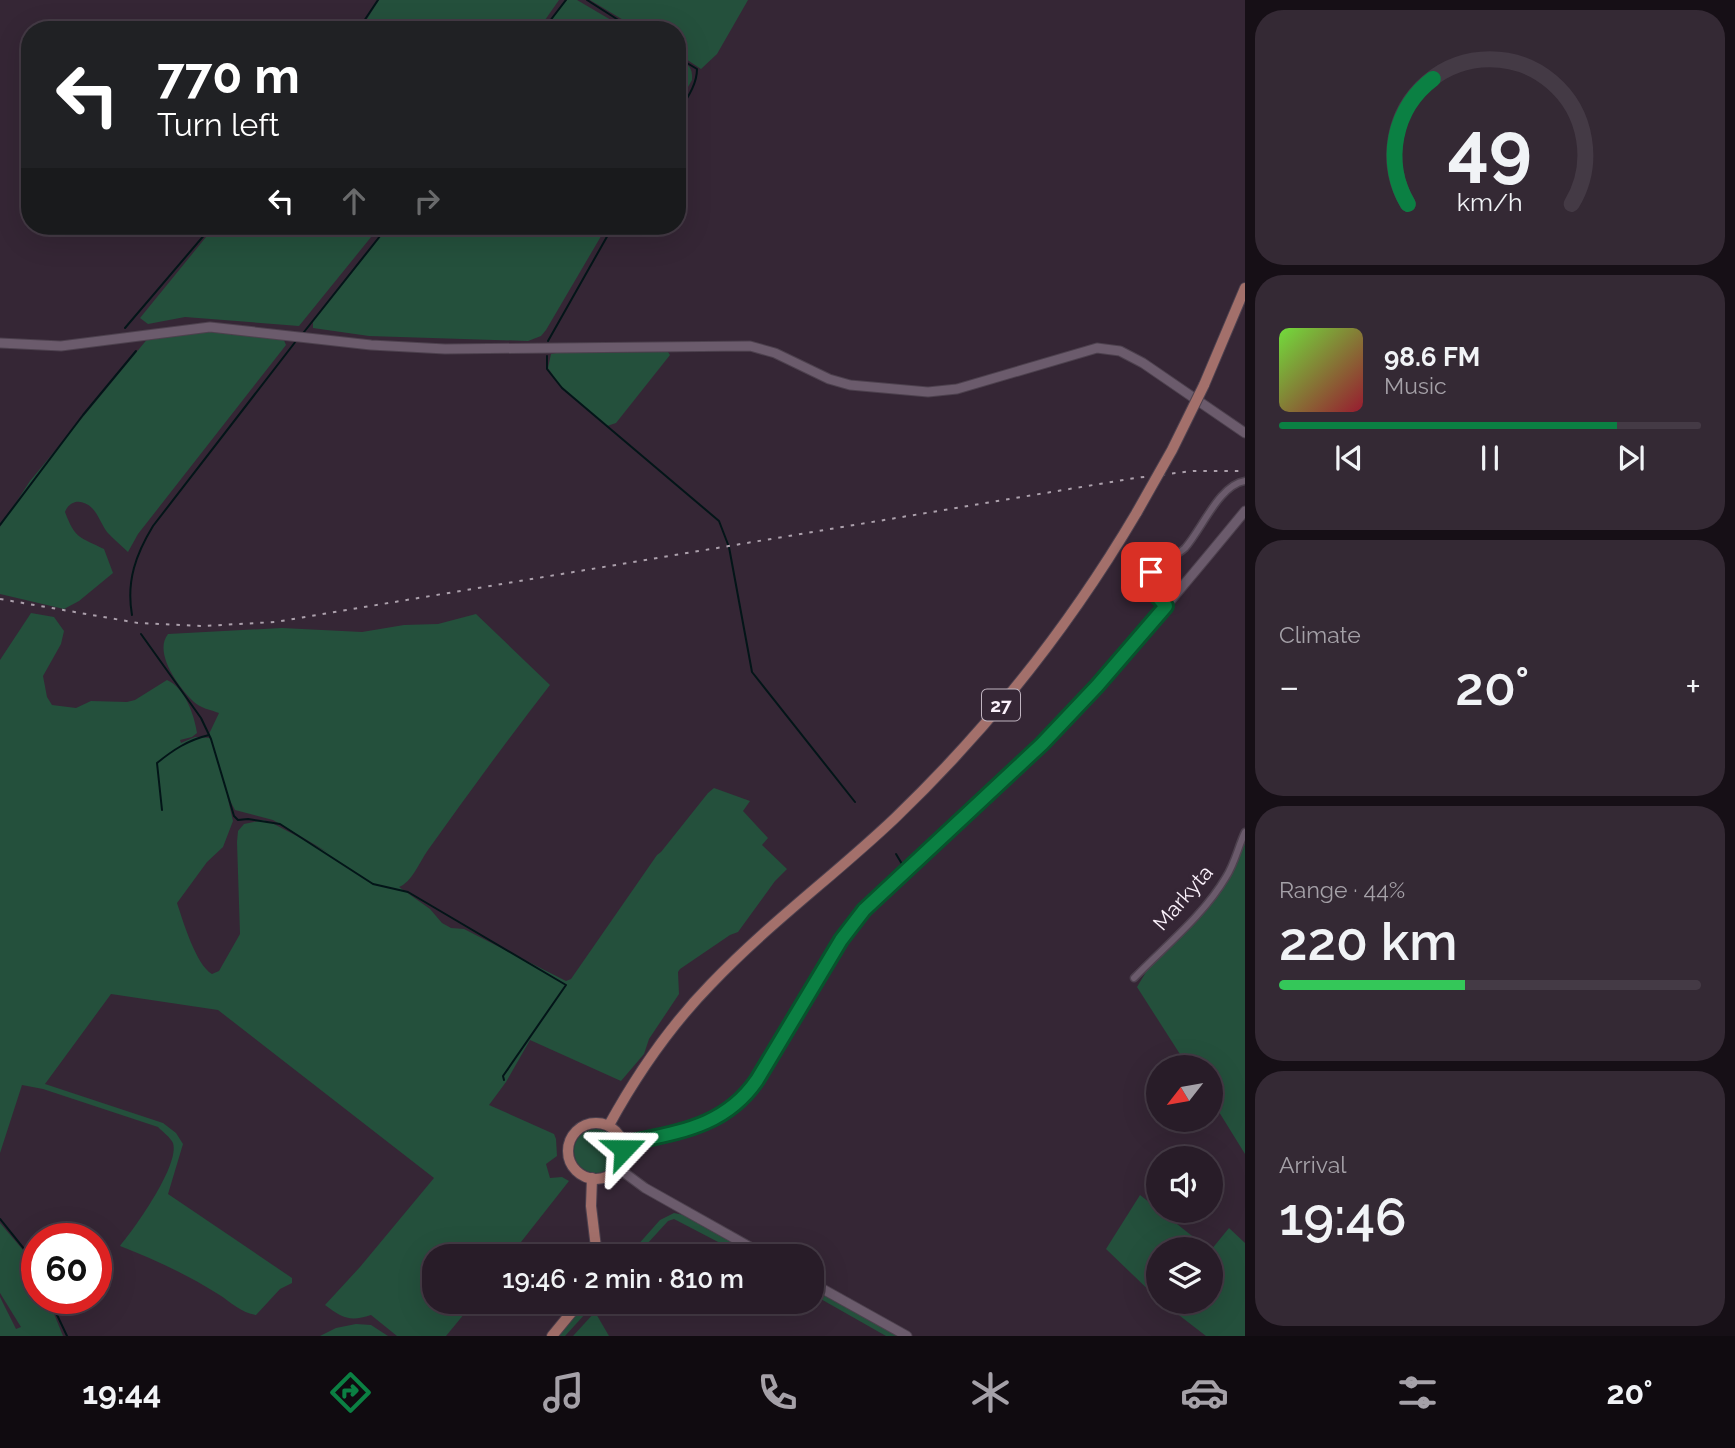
<!DOCTYPE html>
<html lang="en">
<head>
<meta charset="utf-8">
<style>
	:root { --surface:#281c28; --page:#342934; --text:#f1f3f6; --muted:#a5a1a8; --line:#443a45; --accent:#0b8043 }
	body { margin:0; font-family:Raleway,sans-serif; background:var(--page); color:var(--text); height:100vh; display:flex; flex-direction:column; font-size:26px; white-space:nowrap }
	* { box-sizing:border-box; margin:0 }
	p { font-size:23px; color:var(--muted) }
	.icon { flex:none; width:38px; height:38px; fill:none; stroke:currentColor; stroke-width:2; stroke-linecap:round; stroke-linejoin:round }
	.map { position:relative; flex:1; overflow:hidden }
	.details { display:flex; flex-direction:column; gap:10px; padding:10px; background:#160f16; width:490px }
	.details>* { flex:none }
	.guide { position:absolute; left:21px; top:21px; width:665px; height:214px; border-radius:28px; box-shadow:0 7px 28px #0002,0 0 0 2px var(--line); background:#202124; color:#fff; overflow:hidden }
	.needle { width:46px; rotate:239deg }
	.buttons { position:absolute; left:1146px; top:1055px; display:grid; gap:14px }
	.buttons a { display:grid; place-items:center; width:77px; height:77px; border-radius:50%; background:var(--surface); box-shadow:0 7px 28px #0002,0 0 0 2px var(--line); font-size:35px }
	.speed { position:absolute; left:21px; top:1223px; display:flex; gap:14px; font-size:35px; font-weight:700; text-align:center }
	.speed>* { display:grid; place-content:center; width:91px; height:91px; border-radius:50%; background:var(--surface); box-shadow:0 7px 28px #0002,0 0 0 2px var(--line); line-height:1 }
	.speed .limit { border:10px solid #d22; background:#fff; color:#111 }
	.pin { position:absolute; display:grid; place-items:center; width:60px; height:60px; color:#fff; margin:-30px; border-radius:14px; box-shadow:0 4px 10px #0006 }
	.me { position:absolute; width:77px; margin:-38px; rotate:67deg; stroke-linejoin:round; filter:drop-shadow(0 0 5px #0008) }
	.turn { display:flex; align-items:center; gap:24px; height:147px; padding:0 21px; font-size:32px }
	.turn .icon { width:91px; height:91px; stroke-width:2.5 }
	.turn b { display:block; font-size:49px; line-height:60px }
	.lanes { display:flex; align-items:center; height:66px; padding:0 21px; background:#0003; justify-content:center; gap:35px; direction:ltr }
	.lanes .off { opacity:.35 }
	.big { font-size:52px; font-weight:600; line-height:1.1 }
	.details .card { flex:1; display:flex; flex-direction:column; justify-content:center; gap:10px; min-width:0; padding:0 24px; border-radius:28px; background:var(--page) }
	.details .dial { align-items:center; gap:0 }
	.dial svg { height:182px; overflow:visible; fill:none; stroke:var(--line); stroke-width:7; stroke-linecap:round; text-anchor:middle }
	.dial text { fill:var(--text); stroke:none }
	.song { display:flex; align-items:center; gap:21px }
	.cover { width:84px; height:84px; border-radius:10px; background:linear-gradient(135deg,hsl(100 70% 55%),hsl(350 70% 35%)) }
	.played { height:7px; border-radius:4px; background:linear-gradient(90deg,var(--accent) 80%,var(--line) 80%) }
	.keys { display:flex; justify-content:space-around; direction:ltr }
	.heat { display:flex; justify-content:space-between; align-items:center; font-size:38px; direction:ltr }
	.charge { height:10px; border-radius:5px; background:linear-gradient(90deg,#34c759 44%,var(--line) 0) }
	.trip { position:absolute; left:422px; top:1244px; width:402px; height:70px; border-radius:28px; background:var(--surface); box-shadow:0 7px 28px #0002,0 0 0 2px var(--line); font-weight:600; line-height:70px; text-align:center }
	.tabs { display:flex; height:112px; justify-content:space-around; align-items:center; background:#100b10; color:var(--muted) }
	.tabs .icon { width:49px; height:49px }
	.tabs .on { color:var(--accent) }
	.tabs b { font-size:32px; color:var(--text) }
	main { display:flex; flex:1; min-height:0 }
	.map>svg:first-child { display:block }
	.green { fill:#24503c; fill-rule:evenodd }
	.lines { fill:none; stroke-linecap:round; stroke-linejoin:round }
	.stream { stroke:#031518; stroke-width:2 }
	.street-casing { stroke:#4d414e; stroke-width:9 }
	.secondary-casing { stroke:#4d414e; stroke-width:11 }
	.primary-casing { stroke:#4d414e; stroke-width:12 }
	.street { stroke:#6b5b6c; stroke-width:6 }
	.secondary { stroke:#6b5b6c; stroke-width:9 }
	.primary { stroke:#a3706b; stroke-width:10 }
	.rail { stroke:#aca0ac; stroke-width:2; stroke-dasharray:3.5 7; stroke-linecap:butt }
	.primary-bridge-casing { stroke:#4d414e; stroke-width:12; stroke-linecap:butt }
	.primary-bridge { stroke:#a3706b; stroke-width:10 }
	.route-casing { stroke:#07532c; stroke-width:18 }
	.route { stroke:#0b8043; stroke-width:12 }
	.labels { text-anchor:middle; stroke-width:7; stroke-linejoin:round; paint-order:stroke }
	.shield { fill:#352635; stroke:#c0b4c0; stroke-width:2 }
	.shield-label { font-size:19px; font-weight:bold; fill:#fbf1fb }
	.street-label { font-size:21px; fill:#fbf1fb; stroke:#352635 }
</style>
</head>
<body>
<main>
<div class="map">
<svg width="1245" height="1336" viewBox="0 0 1245 1336">
	<rect width="100%" height="100%" fill="#352635"/>
	<!-- green -->
	<g class="green">
		<polygon points="379,0 559,0 538,30 360,30"/>
		<polygon points="567,0 577,0 628,30 543,30"/>
		<polygon points="590,0 748,0 717,54 701,69 677,53 677,30 640,30"/>
		<path d="M 677,58 C 688,64 693,67 692,80 L 677,106 Z"/>
		<polygon points="215,226 380,226 299,326 185,317 148,324 140,318"/>
		<polygon points="389,226 607,226 546,330 541,336 528,341 369,336 313,328 313,322"/>
		<path d="M 200,331 L 283,338 L 286,345 L 138,534 L 128,552 C 121,545 113,539 107,532 C 102,525 98,514 92,508 C 83,499 70,499 65,512 C 75,539 80,537 104,549 L 113,573 L 79,601 L 64,609 L 0,594 L 0,527 L 30,481 L 149,337 Z"/>
		<polygon points="668,352 670,355 616,423 607,426 560,385 548,368 551,354 556,353"/>
		<path d="M 31,613 L 54,617 L 64,631 L 61,644 L 43,676 L 47,697 L 52,705 L 76,708 L 91,701 L 127,702 L 135,700 L 167,680 C 185,688 194,714 197,733 L 192,737 L 180,740 L 181,743 L 195,737 L 210,738 L 209,734 L 219,713 C 211,710 200,708 194,702 C 179,688 153,653 168,634 L 282,628 L 362,632 L 404,625 L 438,624 L 476,614 L 550,685 C 508,739 468,794 428,850 C 419,863 412,882 399,887 L 430,909 L 442,923 L 451,928 L 464,929 L 566,981 L 571,979 L 657,855 L 661,852 L 708,793 L 714,788 L 750,801 L 743,811 L 768,838 L 762,845 L 787,869 L 775,881 L 738,932 L 730,935 L 680,969 L 678,972 L 679,994 L 649,1039 L 644,1054 L 621,1081 L 530,1040 L 506,1082 L 489,1105 L 554,1134 L 556,1139 L 557,1156 L 546,1164 L 550,1178 L 562,1177 L 569,1181 L 510,1256 L 434,1256 L 434,1302 L 474,1302 L 446,1336 L 397,1336 L 371,1315 C 350,1322 342,1318 325,1305 L 360,1267 L 434,1178 L 218,1010 L 111,994 L 45,1084 L 163,1123 L 176,1133 L 183,1144 L 168,1194 L 292,1278 L 292,1283 L 280,1289 L 256,1315 C 241,1313 231,1302 218,1294 C 188,1275 154,1259 120,1246 C 135,1228 180,1165 173,1143 C 170,1137 163,1132 158,1127 L 43,1089 L 22,1085 L 0,1153 L 0,660 ZM 227,795 L 235,810 L 273,820 L 329,853 L 272,823 L 263,820 L 244,824 L 238,831 L 237,842 L 240,934 L 219,971 L 212,974 C 196,965 183,921 177,903 L 207,862 L 223,847 L 233,821 Z"/>
		<polygon points="1245,832 1245,1154 1211,1099 1211,1068 1191,1067 1185,1062 1137,987 1155,957 1220,887"/>
		<circle cx="596" cy="1151" r="22"/>
		<polygon points="1140,1195 1210,1250 1158,1250 1158,1299 1106,1249"/>
		<polygon points="674,1213 684,1215 756,1256 745,1256 674,1219 668,1221 636,1256 628,1256 660,1220"/>
		<polygon points="0,1223 34,1263 37,1269 37,1298 48,1299 63,1336 0,1336 0,1297 16,1329 21,1327 0,1293"/>
		<polygon points="1229,1228 1245,1243 1245,1336 1206,1336 1162,1302 1211,1302 1211,1250"/>
		<polygon points="812,1288 898,1336 886,1336 812,1294"/>
		<polygon points="588,1302 596,1302 565,1336 556,1336"/>
		<polygon points="595,1312 609,1336 573,1336"/>
		<polygon points="356,1324 371,1325 388,1336 320,1336 336,1328"/>
	</g>
	<g class="lines">
		<!-- stream -->
		<g class="stream">
			<polyline points="587,0 634,30"/>
			<polyline points="358,30 378,0"/>
			<polyline points="543,30 566,0"/>
			<path d="M 677,57 L 697,69 C 697,86 685,101 677,115"/>
			<polyline points="125,328 212,226"/>
			<polyline points="304,332 388,226"/>
			<polyline points="548,341 613,226"/>
			<polyline points="547,356 547,369 562,388 719,521 729,547 752,672 855,802"/>
			<polyline points="0,525 83,415 136,351"/>
			<path d="M 132,615 C 126,581 136,554 153,526 L 296,341"/>
			<polyline points="141,634 201,718 211,739 234,816 238,820 248,819 280,824 373,884 408,892 566,985 503,1076 504,1080"/>
			<path d="M 162,810 L 157,763 C 173,750 188,740 209,735"/>
			<polyline points="896,854 902,864"/>
			<polyline points="0,1219 37,1265"/>
			<polyline points="49,1298 67,1336"/>
		</g>
		<defs>
			<g id="street">
				<path d="M 1166,605 C 1158,597 1144,587 1150,574 C 1156,561 1175,558 1185,548 C 1202,529 1219,485 1245,481"/>
				<path d="M 1134,978 C 1165,946 1203,916 1226,877 C 1235,863 1238,847 1245,832"/>
			</g>
			<g id="secondary">
				<polyline points="0,343 61,346 210,327 371,345 445,349 750,346 775,353 829,379 850,385 928,392 957,389 1097,348 1120,351 1143,363 1245,433"/>
				<path d="M 624,1144 C 676,1132 724,1128 757,1080 C 788,1028 816,970 854,922 C 899,866 961,823 1012,773 C 1096,691 1171,601 1245,511"/>
				<polyline points="618,1168 645,1188 766,1256"/>
				<polyline points="812,1283 907,1336"/>
			</g>
			<g id="primary">
				<polyline points="1204,385 1245,288"/>
				<circle cx="596" cy="1151" r="28"/>
				<path d="M 609,1125 C 637,1074 670,1026 711,984 C 768,924 835,875 895,818 C 990,727 1071,624 1137,512"/>
				<polyline points="592,1178 591,1206 597,1256"/>
				<polyline points="552,1336 580,1302"/>
			</g>
		</defs>
		<!-- street casing -->
		<use href="#street" class="street-casing"/>
		<!-- secondary casing -->
		<use href="#secondary" class="secondary-casing"/>
		<!-- primary casing -->
		<use href="#primary" class="primary-casing"/>
		<!-- street -->
		<use href="#street" class="street"/>
		<!-- secondary -->
		<use href="#secondary" class="secondary"/>
		<!-- primary -->
		<use href="#primary" class="primary"/>
		<!-- rail -->
		<polyline class="rail" points="0,599 138,623 203,626 275,622 1135,478 1193,471 1245,471"/>
		<defs>
			<polyline id="primary-bridge" points="1137,512 1172,450 1204,385"/>
		</defs>
		<!-- primary-bridge casing -->
		<use href="#primary-bridge" class="primary-bridge-casing"/>
		<!-- primary-bridge -->
		<use href="#primary-bridge" class="primary-bridge"/>
	</g>
	<g class="lines">
		<defs>
			<path id="route" d="M 624,1149 L 624,1144 C 676,1132 724,1128 757,1080 L 841,940 L 864,910 L 1042,744 L 1097,686 L 1166,606 C 1156,595 1146,587 1151,572"/>
		</defs>
		<!-- route casing -->
		<use href="#route" class="route-casing"/>
		<!-- route -->
		<use href="#route" class="route"/>
	</g>
	<g class="labels">
		<!-- shield labels -->
		<rect class="shield" x="982" y="689.5" width="38" height="31" rx="5"/>
		<g class="shield-label">
			<text x="1001" y="712">27</text>
		</g>
		<!-- street labels -->
		<g class="street-label">
			<text transform="translate(1183 898) rotate(-49)" y="7">Markyta</text>
		</g>
	</g>
</svg>
<div class="buttons">
<a><svg class="needle" viewBox="-14 -14 28 28"><path d="M0-13l5 13h-10z" fill="#e53935"/><path d="M0 13l5-13h-10z" fill="#a5a1a8"/></svg></a>
<a><svg class="icon" aria-label="sound" viewBox="0 0 24 24"><path d="M4 9h4l5-4v14l-5-4H4zM17 9q2 3 0 6"/></svg></a>
<a><svg class="icon" aria-label="layers" viewBox="0 0 24 24"><path d="M12 4l9 5-9 5-9-5zM3 14l9 5 9-5"/></svg></a>
</div>
<div class="speed"><div class="limit">60</div></div>
<div class="pin" style="left:1151px;top:572px;background:#d93025"><svg class="icon" aria-label="arrive" viewBox="0 0 24 24"><path d="M6 21V4h12l-3 4 3 4H6"/></svg></div>
<svg class="me" style="left:624px;top:1149px" viewBox="-20 -20 40 40"><path d="M0-17L14 15 0 8-14 15z" fill="#0b8043" stroke="#fff" stroke-width="4"/></svg>
<div class="trip">19:46 · 2 min · 810 m</div>
<div class="guide">
<div class="turn"><svg class="icon" aria-label="left" viewBox="0 0 24 24"><path d="M17 20v-9H6M10 6l-5 5 5 5"/></svg><div><b>770 m</b>Turn left</div></div>
<div class="lanes"><svg class="icon" aria-label="left" viewBox="0 0 24 24"><path d="M17 20v-9H6M10 6l-5 5 5 5"/></svg><svg class="icon off" aria-label="ahead" viewBox="0 0 24 24"><path d="M12 20V5M6 11l6-6 6 6"/></svg><svg class="icon off" aria-label="right" viewBox="0 0 24 24"><path d="M7 20v-9h11M14 6l5 5-5 5"/></svg></div>
</div>
</div>
<section class="details">
<div class="card dial"><svg viewBox="0 0 100 80">
<path d="M14 69A42 42 0 1 1 86 69"/>
<path d="M14 69A42 42 0 0 1 25 14" stroke="#0b8043"/>
<text x="50" y="56" font-size="32" font-weight="700">49</text>
<text x="50" y="72" font-size="11">km/h</text>
</svg></div>
<div class="card">
<div class="song"><i class="cover"></i><div><b>98.6 FM</b><p>Music</p></div></div>
<div class="played"></div>
<div class="keys"><svg class="icon" aria-label="previous" viewBox="0 0 24 24"><path d="M18 5L8 12l10 7zM5 5v14"/></svg><svg class="icon" aria-label="pause" viewBox="0 0 24 24"><path d="M8 5v14M16 5v14"/></svg><svg class="icon" aria-label="next" viewBox="0 0 24 24"><path d="M6 5l10 7-10 7zM19 5v14"/></svg></div>
</div>
<div class="card"><p>Climate</p>
<div class="heat"><a>−</a><b class="big">20°</b><a>+</a></div>
</div>
<div class="card"><p>Range · 44%</p><b class="big">220 km</b><div class="charge"></div></div>
<div class="card"><p>Arrival</p><b class="big">19:46</b></div>
</section>
</main>
<nav class="tabs">
<b>19:44</b>
<svg class="icon on" aria-label="directions" viewBox="0 0 24 24"><path d="M12 3l9 9-9 9-9-9zM9 14v-3h6M13 9l2 2-2 2"/></svg>
<svg class="icon" aria-label="music" viewBox="0 0 24 24"><path d="M9 18V5l10-2v13"/><circle cx="6" cy="18" r="3"/><circle cx="16" cy="16" r="3"/></svg>
<svg class="icon" aria-label="phone" viewBox="0 0 24 24"><path d="M5 4h4l2 5-3 2q2 4 5 5l2-3 5 2v4C11 20 4 13 5 4z"/></svg>
<svg class="icon" aria-label="climate" viewBox="0 0 24 24"><path d="M12 3v18M4 7l16 10M4 17L20 7"/></svg>
<svg class="icon" aria-label="car" viewBox="0 0 24 24"><path d="M5 17H2v-5l4-1 3-4h7l3 4 3 1v5h-3M9 17h6M6 11h13"/><circle cx="7" cy="17" r="2"/><circle cx="17" cy="17" r="2"/></svg>
<svg class="icon" aria-label="filters" viewBox="0 0 24 24"><path d="M4 7h16M4 17h16"/><circle cx="9" cy="7" r="2"/><circle cx="15" cy="17" r="2"/></svg>
<b>20°</b>
</nav>
</body>
</html>
